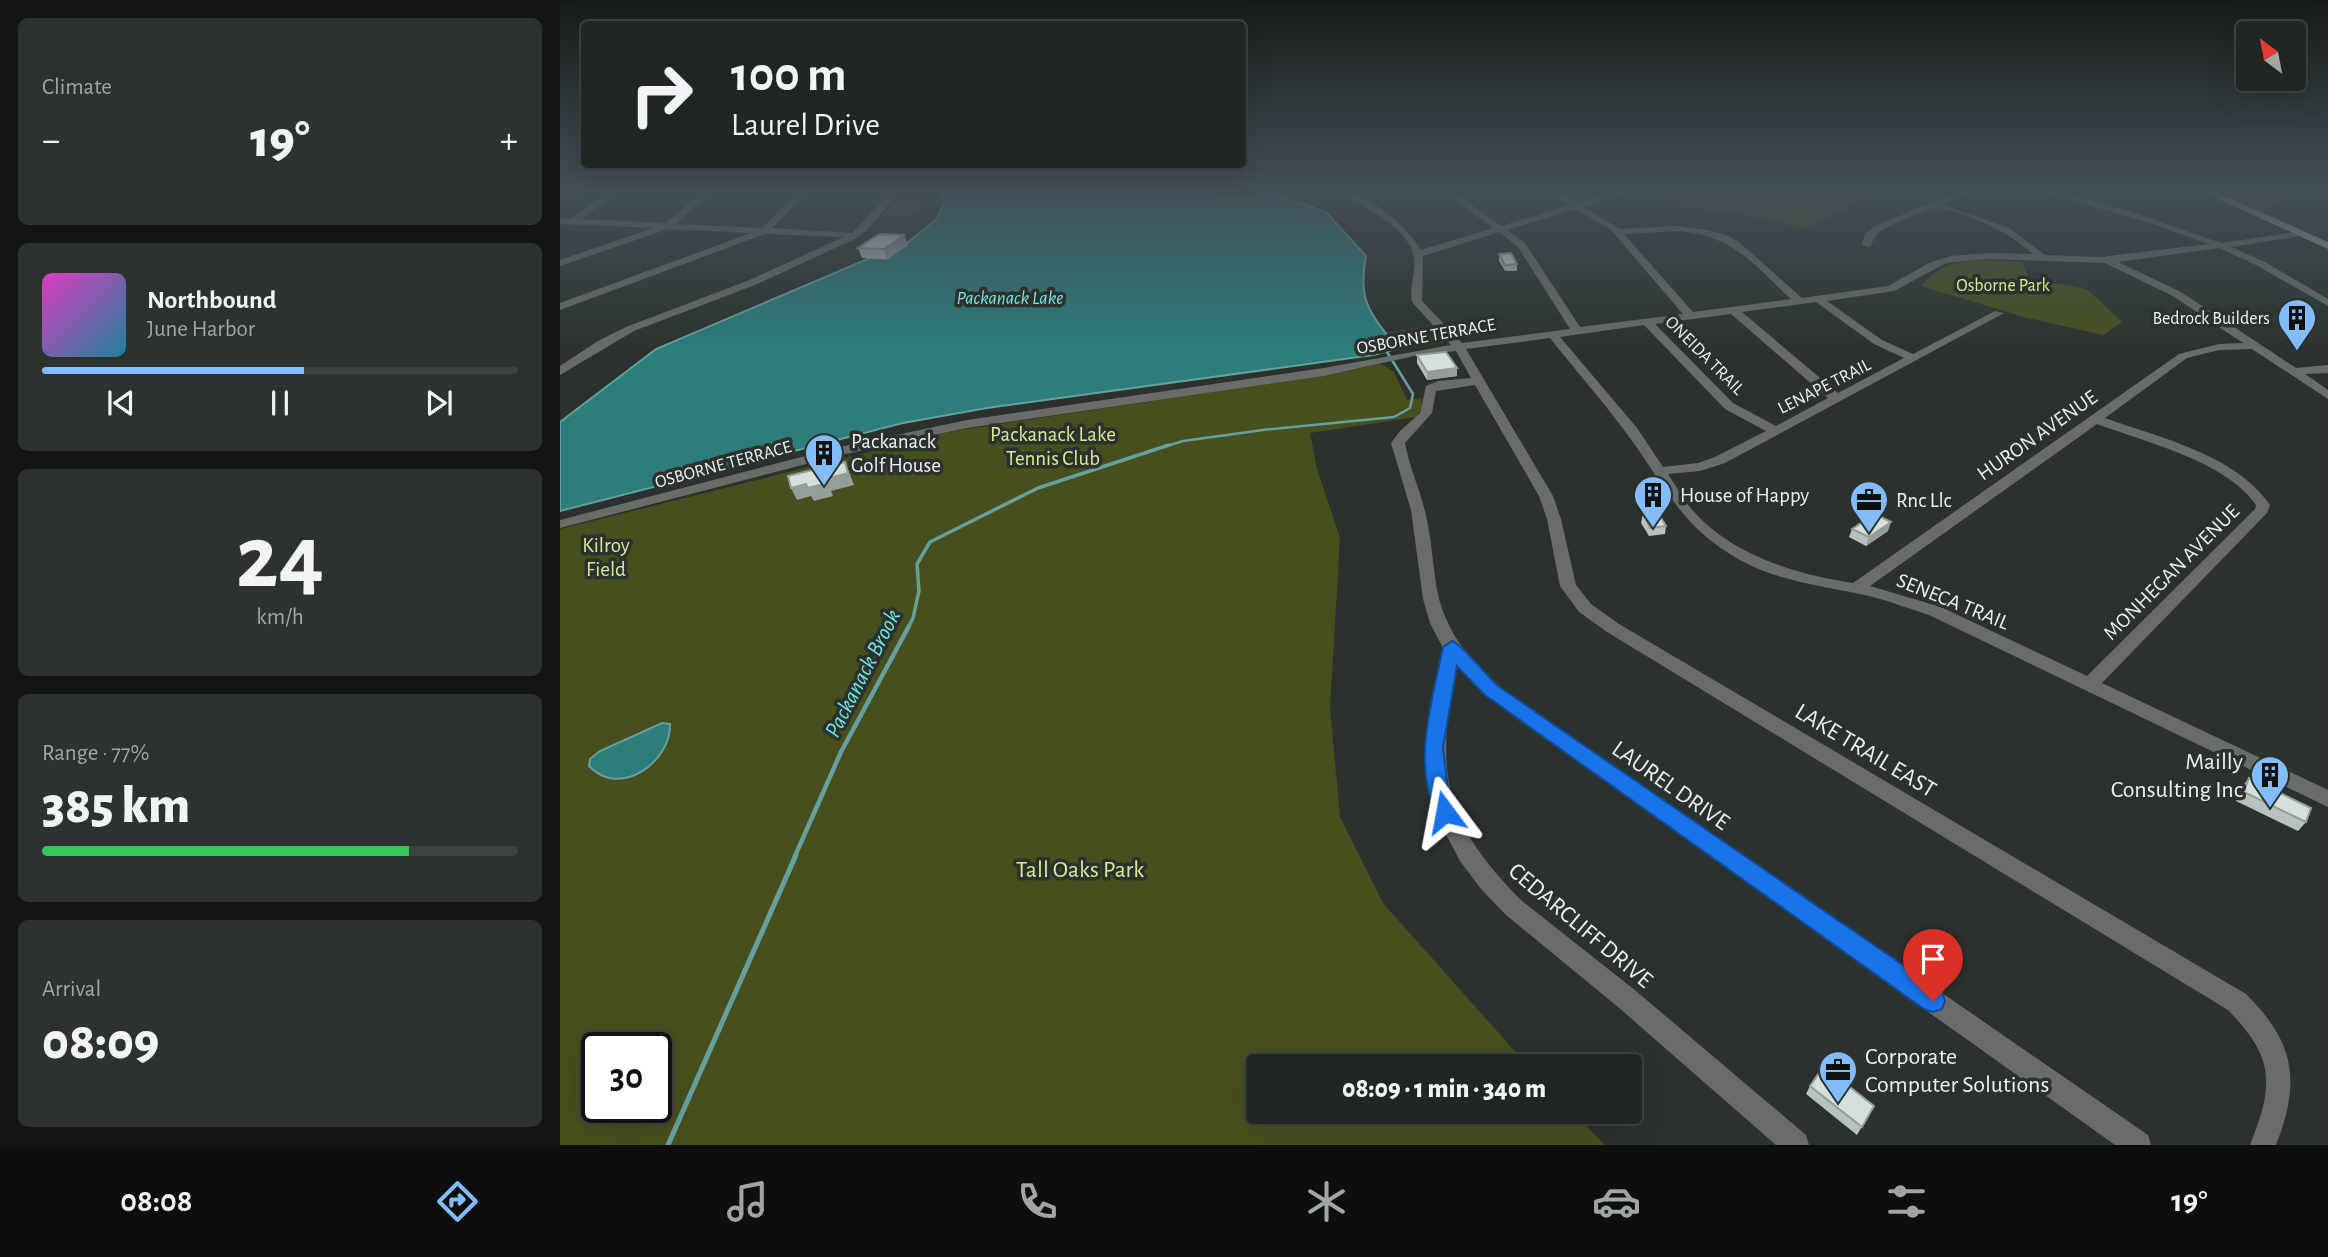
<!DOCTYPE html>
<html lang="en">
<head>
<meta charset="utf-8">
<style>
	:root { --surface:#202622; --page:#2d322f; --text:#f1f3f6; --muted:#a2a5a5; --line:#3d4340; --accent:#83bcfb }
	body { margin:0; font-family:"Alegreya Sans",sans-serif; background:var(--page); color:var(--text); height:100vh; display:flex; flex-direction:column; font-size:26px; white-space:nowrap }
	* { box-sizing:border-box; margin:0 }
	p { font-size:23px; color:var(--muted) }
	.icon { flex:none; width:38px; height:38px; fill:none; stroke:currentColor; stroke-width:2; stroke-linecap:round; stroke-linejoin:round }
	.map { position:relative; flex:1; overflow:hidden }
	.side { display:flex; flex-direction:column; gap:18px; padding:18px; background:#121513; width:560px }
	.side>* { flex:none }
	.guide { position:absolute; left:21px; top:21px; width:665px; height:147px; border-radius:7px; box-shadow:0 7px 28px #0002,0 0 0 2px var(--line); background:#202622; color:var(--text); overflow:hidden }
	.needle { width:46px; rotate:328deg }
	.controls { position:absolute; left:1676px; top:21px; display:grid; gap:14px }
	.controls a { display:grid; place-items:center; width:70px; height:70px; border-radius:7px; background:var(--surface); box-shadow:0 7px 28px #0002,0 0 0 2px var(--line); font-size:35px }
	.speed { position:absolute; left:21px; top:1032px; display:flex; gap:14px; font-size:35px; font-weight:700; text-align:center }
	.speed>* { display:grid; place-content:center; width:91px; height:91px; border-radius:50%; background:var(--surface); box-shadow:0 7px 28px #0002,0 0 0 2px var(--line); line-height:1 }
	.speed .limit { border:4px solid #111; border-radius:10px; background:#fff; color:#111 }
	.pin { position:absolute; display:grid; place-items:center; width:60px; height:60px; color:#fff; margin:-72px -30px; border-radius:50% 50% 50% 0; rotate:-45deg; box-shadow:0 0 7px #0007 }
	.pin .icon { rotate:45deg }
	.me { position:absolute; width:77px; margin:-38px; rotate:347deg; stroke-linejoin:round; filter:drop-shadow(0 0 5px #0008) }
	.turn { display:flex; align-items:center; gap:24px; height:147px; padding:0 35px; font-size:32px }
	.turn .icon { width:91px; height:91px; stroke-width:2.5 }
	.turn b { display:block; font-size:49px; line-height:60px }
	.big { font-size:52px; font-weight:800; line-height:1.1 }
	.side .tile { flex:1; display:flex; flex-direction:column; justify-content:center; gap:10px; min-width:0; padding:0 24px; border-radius:10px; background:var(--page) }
	.side .dial { align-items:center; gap:0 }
	.dial b { font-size:91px; line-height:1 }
	.song { display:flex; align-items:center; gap:21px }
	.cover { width:84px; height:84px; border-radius:10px; background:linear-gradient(135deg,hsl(310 70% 55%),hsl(190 70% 35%)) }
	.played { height:7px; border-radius:4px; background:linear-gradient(90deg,var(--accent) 55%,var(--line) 55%) }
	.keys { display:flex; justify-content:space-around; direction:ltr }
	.heat { display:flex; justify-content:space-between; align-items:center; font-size:38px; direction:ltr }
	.charge { height:10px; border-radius:5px; background:linear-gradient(90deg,#34c759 77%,var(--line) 0) }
	.trip { position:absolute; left:686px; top:1054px; width:396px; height:70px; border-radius:7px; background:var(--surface); box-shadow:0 7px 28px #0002,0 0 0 2px var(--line); font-weight:800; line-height:70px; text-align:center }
	.tab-bar { display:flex; height:112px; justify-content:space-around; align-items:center; background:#0d0f0e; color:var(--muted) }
	.tab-bar .icon { width:49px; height:49px }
	.tab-bar .current { color:var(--accent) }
	.tab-bar b { font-size:32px; color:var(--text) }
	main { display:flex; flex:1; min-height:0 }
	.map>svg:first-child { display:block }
	.green { fill:#474f1e; fill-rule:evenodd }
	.water { fill:#2c7d7c; stroke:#66a09e; stroke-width:2 }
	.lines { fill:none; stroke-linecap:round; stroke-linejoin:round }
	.stream-far3 { stroke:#66a09e; stroke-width:2.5 }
	.stream-far2 { stroke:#66a09e; stroke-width:3.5 }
	.stream-far1 { stroke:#66a09e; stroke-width:4.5 }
	.stream { stroke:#66a09e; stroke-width:5 }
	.minor { fill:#6a6c69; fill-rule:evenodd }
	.major { fill:#a2a7a0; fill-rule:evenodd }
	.wall { fill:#b7c1bd }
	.shaded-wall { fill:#959d9a }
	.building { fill:#d5e0dc; stroke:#959d9a; stroke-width:2 }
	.route { fill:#1a73e8; stroke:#114b97; stroke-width:2 }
	.labels { text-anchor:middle; stroke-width:7; stroke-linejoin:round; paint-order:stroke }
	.far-park-label { font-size:18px; fill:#dae997; stroke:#2b322d }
	.far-poi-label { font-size:18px; fill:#edf2ef; stroke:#2b322d; text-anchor:end }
	.far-street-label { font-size:18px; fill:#edf2ef; stroke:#2b322d }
	.far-water-label { font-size:19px; font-style:italic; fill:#71e7e5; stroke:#2b322d }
	.park-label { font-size:21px; fill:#dae997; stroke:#2b322d }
	.street-label { font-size:21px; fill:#edf2ef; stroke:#2b322d }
	.poi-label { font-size:21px; fill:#edf2ef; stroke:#2b322d; text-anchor:start }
	.water-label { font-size:23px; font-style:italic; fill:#71e7e5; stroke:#2b322d }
	.near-street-label { font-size:24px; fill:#edf2ef; stroke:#2b322d }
	.near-poi-label { font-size:24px; fill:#edf2ef; stroke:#2b322d; text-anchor:end }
	.near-park-label { font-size:24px; fill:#dae997; stroke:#2b322d }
</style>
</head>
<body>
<main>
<section class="side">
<div class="tile"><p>Climate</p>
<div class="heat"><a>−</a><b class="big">19°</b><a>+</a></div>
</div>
<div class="tile">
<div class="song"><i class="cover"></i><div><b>Northbound</b><p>June Harbor</p></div></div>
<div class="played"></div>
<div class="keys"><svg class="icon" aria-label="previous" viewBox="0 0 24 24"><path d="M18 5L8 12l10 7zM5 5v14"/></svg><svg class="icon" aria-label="pause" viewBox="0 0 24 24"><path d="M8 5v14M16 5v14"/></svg><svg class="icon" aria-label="next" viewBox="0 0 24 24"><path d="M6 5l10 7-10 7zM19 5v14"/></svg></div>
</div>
<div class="tile dial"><b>24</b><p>km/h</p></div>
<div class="tile"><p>Range · 77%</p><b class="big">385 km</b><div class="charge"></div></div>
<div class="tile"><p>Arrival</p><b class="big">08:09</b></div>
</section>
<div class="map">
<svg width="1768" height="1145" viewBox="0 0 1768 1145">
	<rect width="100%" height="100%" fill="#2b322d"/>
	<!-- green -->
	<g class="green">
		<polygon points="1139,191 1319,191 1247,229 1179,213 1112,205"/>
		<polygon points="1656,191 1689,191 1708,197 1723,194 1729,197 1700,212"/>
		<polygon points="369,197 356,215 322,217 338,199"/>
		<path d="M 1424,260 L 1462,262 L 1469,279 L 1527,289 L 1562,322 L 1543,335 L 1464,317 L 1361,286 C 1383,262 1392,263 1424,260 Z"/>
		<polygon points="870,326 882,340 881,343 838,349 825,333"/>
		<path d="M 821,364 L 834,372 L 847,400 L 862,398 L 861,409 L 856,417 L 750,433 L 757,469 L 780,538 L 770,708 L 780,817 L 823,903 L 968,1066 L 698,1066 L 698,1111 L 1012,1111 L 1045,1145 L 0,1145 L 0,529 L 393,431 L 768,375 ZM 37,1048 L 96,1048 L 96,1108 L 37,1108 Z"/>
	</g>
	<!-- water -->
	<g class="water">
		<path d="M 383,191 L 643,191 L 663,199 L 719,195 L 766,212 L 806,256 C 797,302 811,314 838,349 L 813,355 L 427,408 L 343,423 L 0,511 L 0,422 L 96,349 L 310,258 L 327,259 L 377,219 L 385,200 L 381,196 Z"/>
		<path d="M 102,723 L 110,724 C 111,762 60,799 29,766 L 30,759 L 40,751 Z"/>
	</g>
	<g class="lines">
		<!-- stream-far3 -->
		<polyline class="stream-far3" points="604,447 623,441 703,430 834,417 850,408 853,394 827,352"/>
		<!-- stream-far2 -->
		<polyline class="stream-far2" points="348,628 353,618 359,591 357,564 370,542 478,488 609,445"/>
		<!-- stream-far1 -->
		<polyline class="stream-far1" points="235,856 281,752 349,626"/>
		<!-- stream -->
		<polyline class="stream" points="108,1145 236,855"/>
		<!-- minor -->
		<g class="minor">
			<polygon points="49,191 59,191 21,219 106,223 143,191 152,191 116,224 202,228 239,191 248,191 212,228 292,233 332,191 341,191 306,231 295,239 195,285 74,331 0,375 0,366 38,341 66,327 187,281 284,237 205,234 0,310 0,303 191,233 108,229 0,266 0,260 93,228 0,224 0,218 11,219"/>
			<path d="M 778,191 C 807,191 847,226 861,250 L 933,228 L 883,191 L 893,191 L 941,226 L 1009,205 L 987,191 L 997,191 L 1017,203 L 1057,191 L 1070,191 L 1024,207 L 1060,229 L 1118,226 L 1148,230 L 1166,235 L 1179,242 L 1242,298 L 1328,286 L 1371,262 L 1391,256 L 1428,253 L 1473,254 C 1452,234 1406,211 1377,208 C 1366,208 1351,217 1341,221 C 1323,229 1318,229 1310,247 L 1302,245 L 1305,234 L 1316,225 L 1401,191 L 1413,191 L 1382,205 L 1449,228 L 1485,255 L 1540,257 L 1649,244 L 1591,223 L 1478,191 L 1494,191 L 1560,208 L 1661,243 L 1743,231 L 1745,233 L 1740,236 L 1671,247 L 1705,262 L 1768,299 L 1768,306 L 1698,266 L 1659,248 L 1558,262 L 1621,292 L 1736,368 L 1768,365 L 1768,373 L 1745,374 L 1768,390 L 1768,399 L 1692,349 L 1659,350 L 1627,358 L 1545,418 C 1600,438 1675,454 1710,505 L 1707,513 L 1542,683 L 1768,790 L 1768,807 L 1369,615 C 1350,609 1332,602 1313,597 C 1268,586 1221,583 1180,560 C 1119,526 1106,486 1067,434 C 1043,401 1015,370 990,338 L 906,349 L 993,496 L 1001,519 L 1016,585 L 1031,604 L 1059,624 L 1686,994 C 1735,1043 1741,1081 1716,1145 L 1690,1145 C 1714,1085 1715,1058 1668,1010 L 1047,632 L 1019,612 L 1000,586 L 987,519 L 979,496 L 915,385 L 876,391 L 872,413 L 845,443 C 850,470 862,494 867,520 C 872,543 873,567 877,590 C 888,645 927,678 970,709 L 1588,1135 L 1591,1145 L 1555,1145 L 957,719 L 917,687 L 897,666 C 874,773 884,823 962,901 L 1076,991 L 1246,1135 L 1249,1145 L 1216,1145 L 1058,1007 L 946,915 L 921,889 L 900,861 L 880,823 L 869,789 L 866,736 L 883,648 L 870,623 L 863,599 L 851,510 L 831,443 L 840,431 L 860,413 L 866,386 L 878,381 L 911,378 L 896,351 L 854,356 L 764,376 L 407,428 L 281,455 L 0,528 L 0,520 L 280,447 L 407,420 L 764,368 L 891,345 L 852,302 C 849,287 856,273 854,258 C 850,226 801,207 778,191 ZM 1016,209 L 1051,230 L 1123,314 L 1020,327 L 965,243 L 947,230 ZM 1118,231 C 1173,235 1193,264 1231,299 L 1133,312 L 1064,234 ZM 939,232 L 958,247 L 1010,329 L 902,343 L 862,301 L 863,256 ZM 1428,259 L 1545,263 L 1613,296 L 1683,343 L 1659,344 L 1619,354 L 1293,583 C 1234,574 1168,554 1129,506 C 1122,496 1115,485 1108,474 L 1140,471 L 1165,463 L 1444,313 L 1435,311 L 1353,354 L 1322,340 L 1267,301 L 1334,291 L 1386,263 ZM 1256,302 L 1314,344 L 1344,358 L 1278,393 L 1182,312 ZM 1171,314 L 1268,398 L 1216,426 L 1173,403 L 1095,324 ZM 1084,325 L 1165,409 L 1206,431 L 1155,457 L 1138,463 L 1103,467 L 1077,428 L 1000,337 ZM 1537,424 C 1585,442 1666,461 1696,505 L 1695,509 L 1527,676 L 1381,607 L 1310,586 Z"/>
		</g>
		<!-- major -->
		<polygon class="major" points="1641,191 1653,191 1768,242 1768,249"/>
	</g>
	<!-- wall -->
	<g class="wall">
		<polygon points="348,245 327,259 302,258 298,248"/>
		<polygon points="939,254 957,264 957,271 945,271 939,261"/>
		<polygon points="857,355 897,368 897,376 867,380 857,363"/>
		<polygon points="1083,514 1106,526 1105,534 1089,536 1081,523"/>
		<polygon points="1292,529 1328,531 1306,546 1289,537"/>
		<polygon points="1689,778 1746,822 1738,831 1676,801 1682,787"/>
		<polygon points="1250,1086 1277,1086 1314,1106 1297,1135 1246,1094"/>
	</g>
	<!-- shaded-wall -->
	<g class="shaded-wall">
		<polygon points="344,235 348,245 327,259 324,249"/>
		<polygon points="897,368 897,376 867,380 867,372"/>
		<polygon points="285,462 294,485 271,491 273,496 254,501 251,496 237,500 231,488 266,479"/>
		<polygon points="1331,522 1328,531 1306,546 1309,537"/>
	</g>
	<!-- building -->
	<g class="building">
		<polygon points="319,234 344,235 324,249 298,248"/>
		<polygon points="951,253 957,264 945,265 939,254"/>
		<polygon points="886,352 897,368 867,372 857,355"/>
		<polygon points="285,462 288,473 266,479 267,483 248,488 246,484 231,488 228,476"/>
		<polygon points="1098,513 1106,526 1090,528 1083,514"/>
		<polygon points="1315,514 1331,522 1309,537 1292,529"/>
		<polygon points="1689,778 1751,808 1746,822 1684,792"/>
		<polygon points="1259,1073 1277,1086 1281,1080 1314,1106 1302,1127 1250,1086"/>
	</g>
	<!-- sky -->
	<linearGradient id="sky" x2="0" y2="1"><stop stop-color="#181c19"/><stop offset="0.54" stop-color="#444f57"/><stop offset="1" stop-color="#444f57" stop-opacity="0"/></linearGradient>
	<rect width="1768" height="352" fill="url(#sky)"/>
	<!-- route -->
	<path class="route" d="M 892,641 C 902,644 927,676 938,686 L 1382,992 L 1385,1001 L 1382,1009 L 1373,1012 L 1364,1009 L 925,695 L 897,666 L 883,748 L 888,788 L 895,812 L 892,818 L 885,820 L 878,818 C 851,765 872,702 883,647 Z"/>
	<!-- icons -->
	<defs>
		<symbol id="building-pin" viewBox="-11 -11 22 30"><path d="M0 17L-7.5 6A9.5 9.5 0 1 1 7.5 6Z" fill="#83bcfb" stroke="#2b322d"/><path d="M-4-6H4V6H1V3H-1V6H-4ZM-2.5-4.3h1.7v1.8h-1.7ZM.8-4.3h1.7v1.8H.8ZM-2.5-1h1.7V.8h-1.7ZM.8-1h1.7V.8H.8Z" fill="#111"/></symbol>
		<symbol id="office-pin" viewBox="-11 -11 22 30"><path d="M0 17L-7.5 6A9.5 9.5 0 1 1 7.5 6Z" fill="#83bcfb" stroke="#2b322d"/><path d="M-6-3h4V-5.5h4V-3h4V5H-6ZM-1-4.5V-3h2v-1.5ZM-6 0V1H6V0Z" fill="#111"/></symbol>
	</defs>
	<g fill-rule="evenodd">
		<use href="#building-pin" x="1715" y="296" width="44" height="60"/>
		<use href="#building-pin" x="242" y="431" width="44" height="60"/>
		<use href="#building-pin" x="1071" y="473" width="44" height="60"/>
		<use href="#office-pin" x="1287" y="478" width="44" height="60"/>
		<use href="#building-pin" x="1688" y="753" width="44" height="60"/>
		<use href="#office-pin" x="1256" y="1048" width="44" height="60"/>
	</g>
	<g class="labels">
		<!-- far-park labels -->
		<g class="far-park-label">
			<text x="1443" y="291">Osborne Park</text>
		</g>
		<!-- far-poi labels -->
		<g class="far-poi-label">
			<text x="1710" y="324">Bedrock Builders</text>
		</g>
		<!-- far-street labels -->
		<g class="far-street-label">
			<text transform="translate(866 336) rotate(-10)" y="6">OSBORNE TERRACE</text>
			<text transform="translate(1145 355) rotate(45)" y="6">ONEIDA TRAIL</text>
			<text transform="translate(1264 386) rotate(-27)" y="6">LENAPE TRAIL</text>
			<text transform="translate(163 464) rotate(-15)" y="6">OSBORNE TERRACE</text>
		</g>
		<!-- far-water labels -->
		<g class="far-water-label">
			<text x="450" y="304">Packanack Lake</text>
		</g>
		<!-- park labels -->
		<g class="park-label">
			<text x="493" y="441">Packanack Lake<tspan x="493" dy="24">Tennis Club</tspan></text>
			<text x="46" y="552">Kilroy<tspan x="46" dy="24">Field</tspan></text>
		</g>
		<!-- street labels -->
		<g class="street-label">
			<text transform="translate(1477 435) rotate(-35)" y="7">HURON AVENUE</text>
			<text transform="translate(1611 572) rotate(-45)" y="7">MONHEGAN AVENUE</text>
			<text transform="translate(1393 601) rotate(22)" y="7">SENECA TRAIL</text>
		</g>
		<!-- poi labels -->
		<g class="poi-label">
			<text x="291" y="448">Packanack<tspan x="291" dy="24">Golf House</tspan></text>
			<text x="1120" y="502">House of Happy</text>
			<text x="1336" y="507">Rnc Llc</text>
		</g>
		<!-- water labels -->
		<g class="water-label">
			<text transform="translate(302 673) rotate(-63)" y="8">Packanack Brook</text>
		</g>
		<!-- near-street labels -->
		<g class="near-street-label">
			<text transform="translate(1306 750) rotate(31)" y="8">LAKE TRAIL EAST</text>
			<text transform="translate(1111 785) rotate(35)" y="8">LAUREL DRIVE</text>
			<text transform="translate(1021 925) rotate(40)" y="8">CEDARCLIFF DRIVE</text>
		</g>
		<!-- near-poi labels -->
		<g class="near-poi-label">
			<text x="1683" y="769">Mailly<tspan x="1683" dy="28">Consulting Inc</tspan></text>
			<text x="1305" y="1064" text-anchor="start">Corporate<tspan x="1305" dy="28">Computer Solutions</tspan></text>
		</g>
		<!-- near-park labels -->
		<g class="near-park-label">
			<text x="520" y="877">Tall Oaks Park</text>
		</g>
	</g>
</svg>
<div class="controls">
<a><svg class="needle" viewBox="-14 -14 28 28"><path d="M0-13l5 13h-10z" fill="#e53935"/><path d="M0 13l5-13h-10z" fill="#a2a5a5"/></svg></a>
</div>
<div class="speed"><div class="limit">30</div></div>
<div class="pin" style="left:1373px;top:1001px;background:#d93025"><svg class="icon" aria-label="arrive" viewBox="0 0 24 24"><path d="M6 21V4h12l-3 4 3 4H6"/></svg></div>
<svg class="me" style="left:885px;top:812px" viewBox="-20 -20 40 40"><path d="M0-17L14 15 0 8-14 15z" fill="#1a73e8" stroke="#fff" stroke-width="4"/></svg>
<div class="trip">08:09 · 1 min · 340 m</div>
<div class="guide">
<div class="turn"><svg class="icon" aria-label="right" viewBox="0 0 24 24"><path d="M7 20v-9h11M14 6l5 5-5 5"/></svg><div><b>100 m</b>Laurel Drive</div></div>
</div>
</div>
</main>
<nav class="tab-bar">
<b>08:08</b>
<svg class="icon current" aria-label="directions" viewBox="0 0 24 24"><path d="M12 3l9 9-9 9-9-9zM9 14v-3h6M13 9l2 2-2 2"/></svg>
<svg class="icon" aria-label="music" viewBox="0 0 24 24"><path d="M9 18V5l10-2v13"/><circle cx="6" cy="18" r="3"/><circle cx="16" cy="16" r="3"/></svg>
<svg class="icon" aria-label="phone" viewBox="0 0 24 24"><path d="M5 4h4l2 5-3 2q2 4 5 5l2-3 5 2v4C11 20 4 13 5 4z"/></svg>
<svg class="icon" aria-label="climate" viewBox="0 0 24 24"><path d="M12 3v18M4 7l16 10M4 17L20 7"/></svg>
<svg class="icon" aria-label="car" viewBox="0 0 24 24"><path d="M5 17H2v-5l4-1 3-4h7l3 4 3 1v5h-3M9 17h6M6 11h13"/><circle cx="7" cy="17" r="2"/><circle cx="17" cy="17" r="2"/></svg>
<svg class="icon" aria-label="filters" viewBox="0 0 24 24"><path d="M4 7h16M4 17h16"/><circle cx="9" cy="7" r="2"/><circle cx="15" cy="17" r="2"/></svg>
<b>19°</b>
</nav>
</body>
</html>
